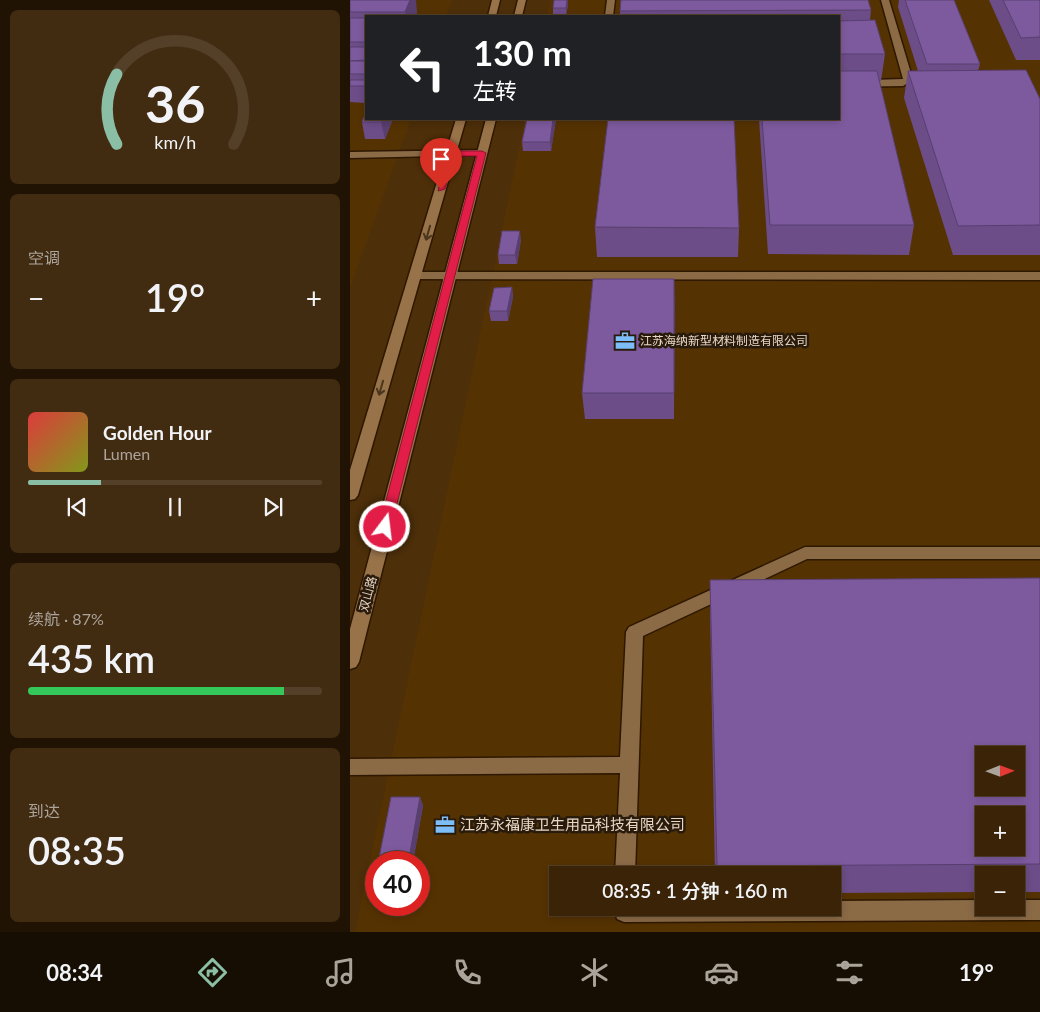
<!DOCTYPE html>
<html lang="zh">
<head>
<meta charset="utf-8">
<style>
	:root { --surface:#3a2307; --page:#412b11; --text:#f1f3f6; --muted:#aba49b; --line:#544028; --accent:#8abfa5 }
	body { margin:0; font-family:Lato,"Noto Sans SC",sans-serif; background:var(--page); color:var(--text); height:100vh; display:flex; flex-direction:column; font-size:19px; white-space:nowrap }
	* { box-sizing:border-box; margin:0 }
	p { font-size:16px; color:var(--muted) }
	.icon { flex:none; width:28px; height:28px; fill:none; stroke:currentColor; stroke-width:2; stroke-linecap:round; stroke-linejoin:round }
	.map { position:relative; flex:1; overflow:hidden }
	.sheet { display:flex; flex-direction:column; gap:10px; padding:10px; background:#201304; width:350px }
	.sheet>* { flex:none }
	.hud { position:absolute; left:15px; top:15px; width:475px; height:105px; border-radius:0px; box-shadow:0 2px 8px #0003,0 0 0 1px var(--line); background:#202124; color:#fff; overflow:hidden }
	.needle { width:32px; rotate:89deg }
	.fabs { position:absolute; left:625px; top:746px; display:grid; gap:10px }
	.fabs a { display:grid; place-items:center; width:50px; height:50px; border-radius:0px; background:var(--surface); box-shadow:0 2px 8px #0003,0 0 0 1px var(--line); font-size:25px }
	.speed { position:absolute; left:15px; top:851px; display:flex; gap:10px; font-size:25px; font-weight:700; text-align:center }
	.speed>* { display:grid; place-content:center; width:65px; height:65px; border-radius:50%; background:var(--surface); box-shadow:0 2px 8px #0003,0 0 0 1px var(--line); line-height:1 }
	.speed .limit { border:8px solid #d22; background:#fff; color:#111 }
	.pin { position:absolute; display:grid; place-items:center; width:42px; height:42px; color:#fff; margin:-51px -21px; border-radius:50% 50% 50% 0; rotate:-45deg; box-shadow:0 0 5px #0007 }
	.pin .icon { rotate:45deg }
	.me { position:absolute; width:55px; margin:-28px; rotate:15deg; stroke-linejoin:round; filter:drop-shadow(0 0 4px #0008) }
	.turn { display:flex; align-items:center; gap:18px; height:105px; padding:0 25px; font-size:22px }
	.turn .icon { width:65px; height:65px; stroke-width:2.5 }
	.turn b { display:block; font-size:35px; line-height:42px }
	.big { font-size:38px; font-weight:600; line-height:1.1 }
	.sheet .card { flex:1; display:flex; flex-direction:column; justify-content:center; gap:8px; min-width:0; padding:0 18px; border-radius:8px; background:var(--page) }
	.sheet .dial { align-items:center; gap:0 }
	.dial svg { height:130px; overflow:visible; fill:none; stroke:var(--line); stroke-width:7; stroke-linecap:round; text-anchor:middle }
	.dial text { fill:var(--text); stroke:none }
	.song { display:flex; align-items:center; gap:15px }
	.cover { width:60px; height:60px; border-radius:8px; background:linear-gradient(135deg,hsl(0 70% 55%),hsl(70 70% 35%)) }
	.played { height:5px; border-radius:2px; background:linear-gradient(90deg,var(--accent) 25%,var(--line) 25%) }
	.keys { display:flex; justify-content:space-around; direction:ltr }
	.heat { display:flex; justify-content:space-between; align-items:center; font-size:28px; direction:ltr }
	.charge { height:8px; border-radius:4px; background:linear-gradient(90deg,#34c759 87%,var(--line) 0) }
	.trip { position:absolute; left:199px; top:866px; width:292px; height:50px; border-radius:0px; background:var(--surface); box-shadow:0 2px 8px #0003,0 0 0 1px var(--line); font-weight:600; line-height:50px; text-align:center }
	.dock { display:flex; height:80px; justify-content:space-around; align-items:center; background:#170e03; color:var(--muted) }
	.dock .icon { width:35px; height:35px }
	.dock .current { color:var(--accent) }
	.dock b { font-size:22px; color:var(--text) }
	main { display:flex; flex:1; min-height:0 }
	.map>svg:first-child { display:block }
	.built { fill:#553202; fill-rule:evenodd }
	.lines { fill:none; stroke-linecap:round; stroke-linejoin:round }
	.lane-casing { stroke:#2e1800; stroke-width:3 }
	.secondary-casing { stroke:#2e1800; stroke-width:3 }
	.lane { fill:#8b6a46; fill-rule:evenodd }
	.secondary { fill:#987249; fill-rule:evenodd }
	.wall { fill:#6c4d88 }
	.shaded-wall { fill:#583f6f }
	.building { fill:#7d5a9e; stroke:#583f6f; fill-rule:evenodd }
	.oneway { stroke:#4a351e }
	.route { fill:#e11d48; stroke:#92132f }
	.labels { text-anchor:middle; stroke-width:5; stroke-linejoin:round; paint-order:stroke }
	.poi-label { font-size:12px; fill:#e9d6c3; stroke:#281b0c; text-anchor:start }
	.street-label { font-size:12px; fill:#e9d6c3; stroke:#281b0c }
	.near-poi-label { font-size:15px; fill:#e9d6c3; stroke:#281b0c; text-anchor:start }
</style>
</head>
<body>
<main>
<section class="sheet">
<div class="card dial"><svg viewBox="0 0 100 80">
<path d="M14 69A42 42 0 1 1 86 69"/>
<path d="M14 69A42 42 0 0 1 14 26" stroke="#8abfa5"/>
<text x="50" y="56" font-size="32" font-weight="700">36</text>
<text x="50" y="72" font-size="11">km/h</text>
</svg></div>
<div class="card"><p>空调</p>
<div class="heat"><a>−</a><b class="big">19°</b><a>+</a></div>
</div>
<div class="card">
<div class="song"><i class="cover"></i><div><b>Golden Hour</b><p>Lumen</p></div></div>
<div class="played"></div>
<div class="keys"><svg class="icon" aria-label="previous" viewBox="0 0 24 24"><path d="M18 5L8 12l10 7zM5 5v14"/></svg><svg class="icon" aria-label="pause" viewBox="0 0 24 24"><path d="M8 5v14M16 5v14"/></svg><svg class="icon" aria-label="next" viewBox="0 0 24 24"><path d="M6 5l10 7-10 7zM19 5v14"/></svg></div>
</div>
<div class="card"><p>续航 · 87%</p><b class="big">435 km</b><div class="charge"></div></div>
<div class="card"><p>到达</p><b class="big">08:35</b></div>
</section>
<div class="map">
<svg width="690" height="932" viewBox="0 0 690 932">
	<rect width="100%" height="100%" fill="#4d2f09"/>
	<!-- built -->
	<g class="built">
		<polygon points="0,0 102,0 96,16 16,16 16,119 61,119 0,288"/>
		<path d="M 200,0 L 690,0 L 690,932 L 5,932 L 175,119 L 489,119 L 489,16 L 197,16 ZM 634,755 L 666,755 L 666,788 L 634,788 ZM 634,815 L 666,815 L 666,848 L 634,848 ZM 26,862 L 69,862 L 69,905 L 26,905 ZM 208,875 L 482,875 L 482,908 L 208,908 ZM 634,875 L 666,875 L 666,908 L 634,908 Z"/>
	</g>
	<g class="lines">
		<defs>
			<g id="lane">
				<polygon points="257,0 265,0 263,16 255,16"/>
				<polygon points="531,0 539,0 563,80 553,86 489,87 489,81 553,79"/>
				<polygon points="132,150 137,153 136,155 0,158 0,152"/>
				<polygon points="65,272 690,272 690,280 61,279 59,276"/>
				<polygon points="455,547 690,547 690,559 457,559 293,636 285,875 265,875 270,773 0,775 0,759 270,757 276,632 279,627"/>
				<polygon points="634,900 634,908 666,908 666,900 690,900 690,920 274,922 267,919 264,908 482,908 482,901"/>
			</g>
			<g id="secondary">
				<polygon points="142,0 150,0 146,16 138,16"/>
				<polygon points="168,0 176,0 172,16 164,16"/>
				<polygon points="106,119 116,119 8,495 5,499 0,500 0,470"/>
				<polygon points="136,119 146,119 9,662 6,667 0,669 0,629"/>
			</g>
		</defs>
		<!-- lane casing -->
		<use href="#lane" class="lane-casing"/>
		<!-- secondary casing -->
		<use href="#secondary" class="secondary-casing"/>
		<!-- lane -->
		<use href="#lane" class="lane"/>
		<!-- secondary -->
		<use href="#secondary" class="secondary"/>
	</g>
	<!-- wall -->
	<g class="wall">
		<polygon points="0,0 67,12 66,16 16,16 16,103 0,102"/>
		<polygon points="549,0 604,0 630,64 628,71 690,99 690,255 603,255 554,98 558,71 568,71 548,7"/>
		<polygon points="639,0 690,0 690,60 666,60"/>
		<polygon points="218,4 216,16 203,16 203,8"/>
		<polygon points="521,10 520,20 535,54 531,81 529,81 564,225 559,255 418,254 409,119 489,119 489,16 270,16 270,11"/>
		<polygon points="16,119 43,119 35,139 15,139 12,122"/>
		<polygon points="177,119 206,119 201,151 173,151 172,142"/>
		<polygon points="245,227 389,228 388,257 247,257"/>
		<polygon points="171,240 167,264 149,264 148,255"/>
		<polygon points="324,279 324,419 235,419 232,393"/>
		<polygon points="162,287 163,297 158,321 141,321 139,311"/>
		<polygon points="690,578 690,892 666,892 666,875 634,875 634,892 482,893 482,875 365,875 360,611 360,580"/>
		<polygon points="70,797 73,806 63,862 30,862 29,858"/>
	</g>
	<!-- shaded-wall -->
	<g class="shaded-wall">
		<polygon points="60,0 66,0 67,12 66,16 56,16 55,12"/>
		<polygon points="217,0 218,0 218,4 216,16 216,8"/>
		<polygon points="33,119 43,119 35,139 31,122"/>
		<polygon points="203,119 206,119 201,151 200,142"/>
		<polygon points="170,231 171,240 167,264 165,255"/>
		<polygon points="324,279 325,304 324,419"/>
		<polygon points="162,287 163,297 158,321 157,311"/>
		<polygon points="70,797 73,806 63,862 60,862 59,858"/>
	</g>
	<!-- building -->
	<g class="building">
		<polygon points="0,0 60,0 55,12 0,12"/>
		<polygon points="204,0 217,0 216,8 203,8"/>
		<polygon points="271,0 518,0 521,10 270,11"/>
		<polygon points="555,0 604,0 630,64 577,64"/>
		<polygon points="653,0 690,0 690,37 671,38"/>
		<rect x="0" y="18" width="16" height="24"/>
		<polygon points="525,20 535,54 489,54 489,21"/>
		<polygon points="0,47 16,47 16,57 15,60 0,61"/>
		<rect x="0" y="61" width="16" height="13"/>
		<polygon points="676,70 690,99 690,225 608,226 558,71"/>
		<polygon points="489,71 527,71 564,225 420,225 412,119 489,119"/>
		<rect x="0" y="80" width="16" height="6"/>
		<polygon points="16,112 16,119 33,119 31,122 12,122"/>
		<polygon points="177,119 203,119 200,142 172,142"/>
		<polygon points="258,119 384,119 389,228 245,227"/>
		<polygon points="152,231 170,231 165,255 148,255"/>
		<polygon points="243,279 324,279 324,393 232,393"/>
		<polygon points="162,287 157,311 139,311 144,288"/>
		<path d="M 690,578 L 690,864 L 367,866 L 360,580 ZM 634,755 L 666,755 L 666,788 L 634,788 ZM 634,815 L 666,815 L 666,848 L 634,848 Z"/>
		<polygon points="41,797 70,797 59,858 29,858"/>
	</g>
	<!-- one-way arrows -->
	<defs><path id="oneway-shaft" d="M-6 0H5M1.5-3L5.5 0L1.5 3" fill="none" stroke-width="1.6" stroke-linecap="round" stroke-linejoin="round" transform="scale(1.25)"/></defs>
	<g class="oneway">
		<use href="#oneway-shaft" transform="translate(78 233) rotate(106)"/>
		<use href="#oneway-shaft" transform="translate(31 388) rotate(106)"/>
	</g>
	<!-- route -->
	<polygon class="route" points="101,151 132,151 136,153 41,527 35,531 29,527 127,156 104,156 95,189 88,191 97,154"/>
	<!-- icons -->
	<defs>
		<symbol id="office-bare" viewBox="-9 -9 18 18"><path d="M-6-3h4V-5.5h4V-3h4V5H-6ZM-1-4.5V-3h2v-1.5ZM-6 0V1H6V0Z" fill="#7dbef9" stroke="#281b0c" stroke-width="2.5" paint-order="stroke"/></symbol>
	</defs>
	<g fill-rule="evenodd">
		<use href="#office-bare" x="261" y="327" width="28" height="28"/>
		<use href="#office-bare" x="81" y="811" width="28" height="28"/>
	</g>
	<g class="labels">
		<!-- poi labels -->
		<g class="poi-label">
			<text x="290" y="345">江苏海纳新型材料制造有限公司</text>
		</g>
		<!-- street labels -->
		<g class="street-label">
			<text transform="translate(18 594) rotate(-75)" y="4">双山路</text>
		</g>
		<!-- near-poi labels -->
		<g class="near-poi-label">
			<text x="110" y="830">江苏永福康卫生用品科技有限公司</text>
		</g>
	</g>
</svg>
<div class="fabs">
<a><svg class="needle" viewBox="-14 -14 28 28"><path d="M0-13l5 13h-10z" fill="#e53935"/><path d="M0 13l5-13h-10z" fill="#aba49b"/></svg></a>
<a>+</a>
<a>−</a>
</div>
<div class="speed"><div class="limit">40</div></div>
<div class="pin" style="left:91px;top:189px;background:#d93025"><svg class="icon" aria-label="arrive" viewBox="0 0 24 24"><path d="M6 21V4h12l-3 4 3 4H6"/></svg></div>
<svg class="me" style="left:35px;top:527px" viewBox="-20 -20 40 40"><circle r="17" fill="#e11d48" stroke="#fff" stroke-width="3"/><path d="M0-11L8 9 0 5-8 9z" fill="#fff"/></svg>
<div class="trip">08:35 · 1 分钟 · 160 m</div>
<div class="hud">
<div class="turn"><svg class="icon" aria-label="left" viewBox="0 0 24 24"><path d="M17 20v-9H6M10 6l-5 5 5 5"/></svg><div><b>130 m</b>左转</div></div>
</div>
</div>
</main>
<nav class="dock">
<b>08:34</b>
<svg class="icon current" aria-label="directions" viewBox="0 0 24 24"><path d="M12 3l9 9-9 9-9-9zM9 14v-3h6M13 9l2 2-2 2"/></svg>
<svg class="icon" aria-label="music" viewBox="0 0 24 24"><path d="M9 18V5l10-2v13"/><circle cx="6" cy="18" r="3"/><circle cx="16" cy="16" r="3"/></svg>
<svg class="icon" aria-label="phone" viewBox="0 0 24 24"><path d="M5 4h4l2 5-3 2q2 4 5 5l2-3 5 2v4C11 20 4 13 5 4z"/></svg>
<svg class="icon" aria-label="climate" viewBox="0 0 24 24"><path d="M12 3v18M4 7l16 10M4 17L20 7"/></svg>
<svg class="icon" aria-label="car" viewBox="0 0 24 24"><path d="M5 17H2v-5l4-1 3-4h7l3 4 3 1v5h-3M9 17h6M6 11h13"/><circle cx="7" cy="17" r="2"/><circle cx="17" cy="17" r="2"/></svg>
<svg class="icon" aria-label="filters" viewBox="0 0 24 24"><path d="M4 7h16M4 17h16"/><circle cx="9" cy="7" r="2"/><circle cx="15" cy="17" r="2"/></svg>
<b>19°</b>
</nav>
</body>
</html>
